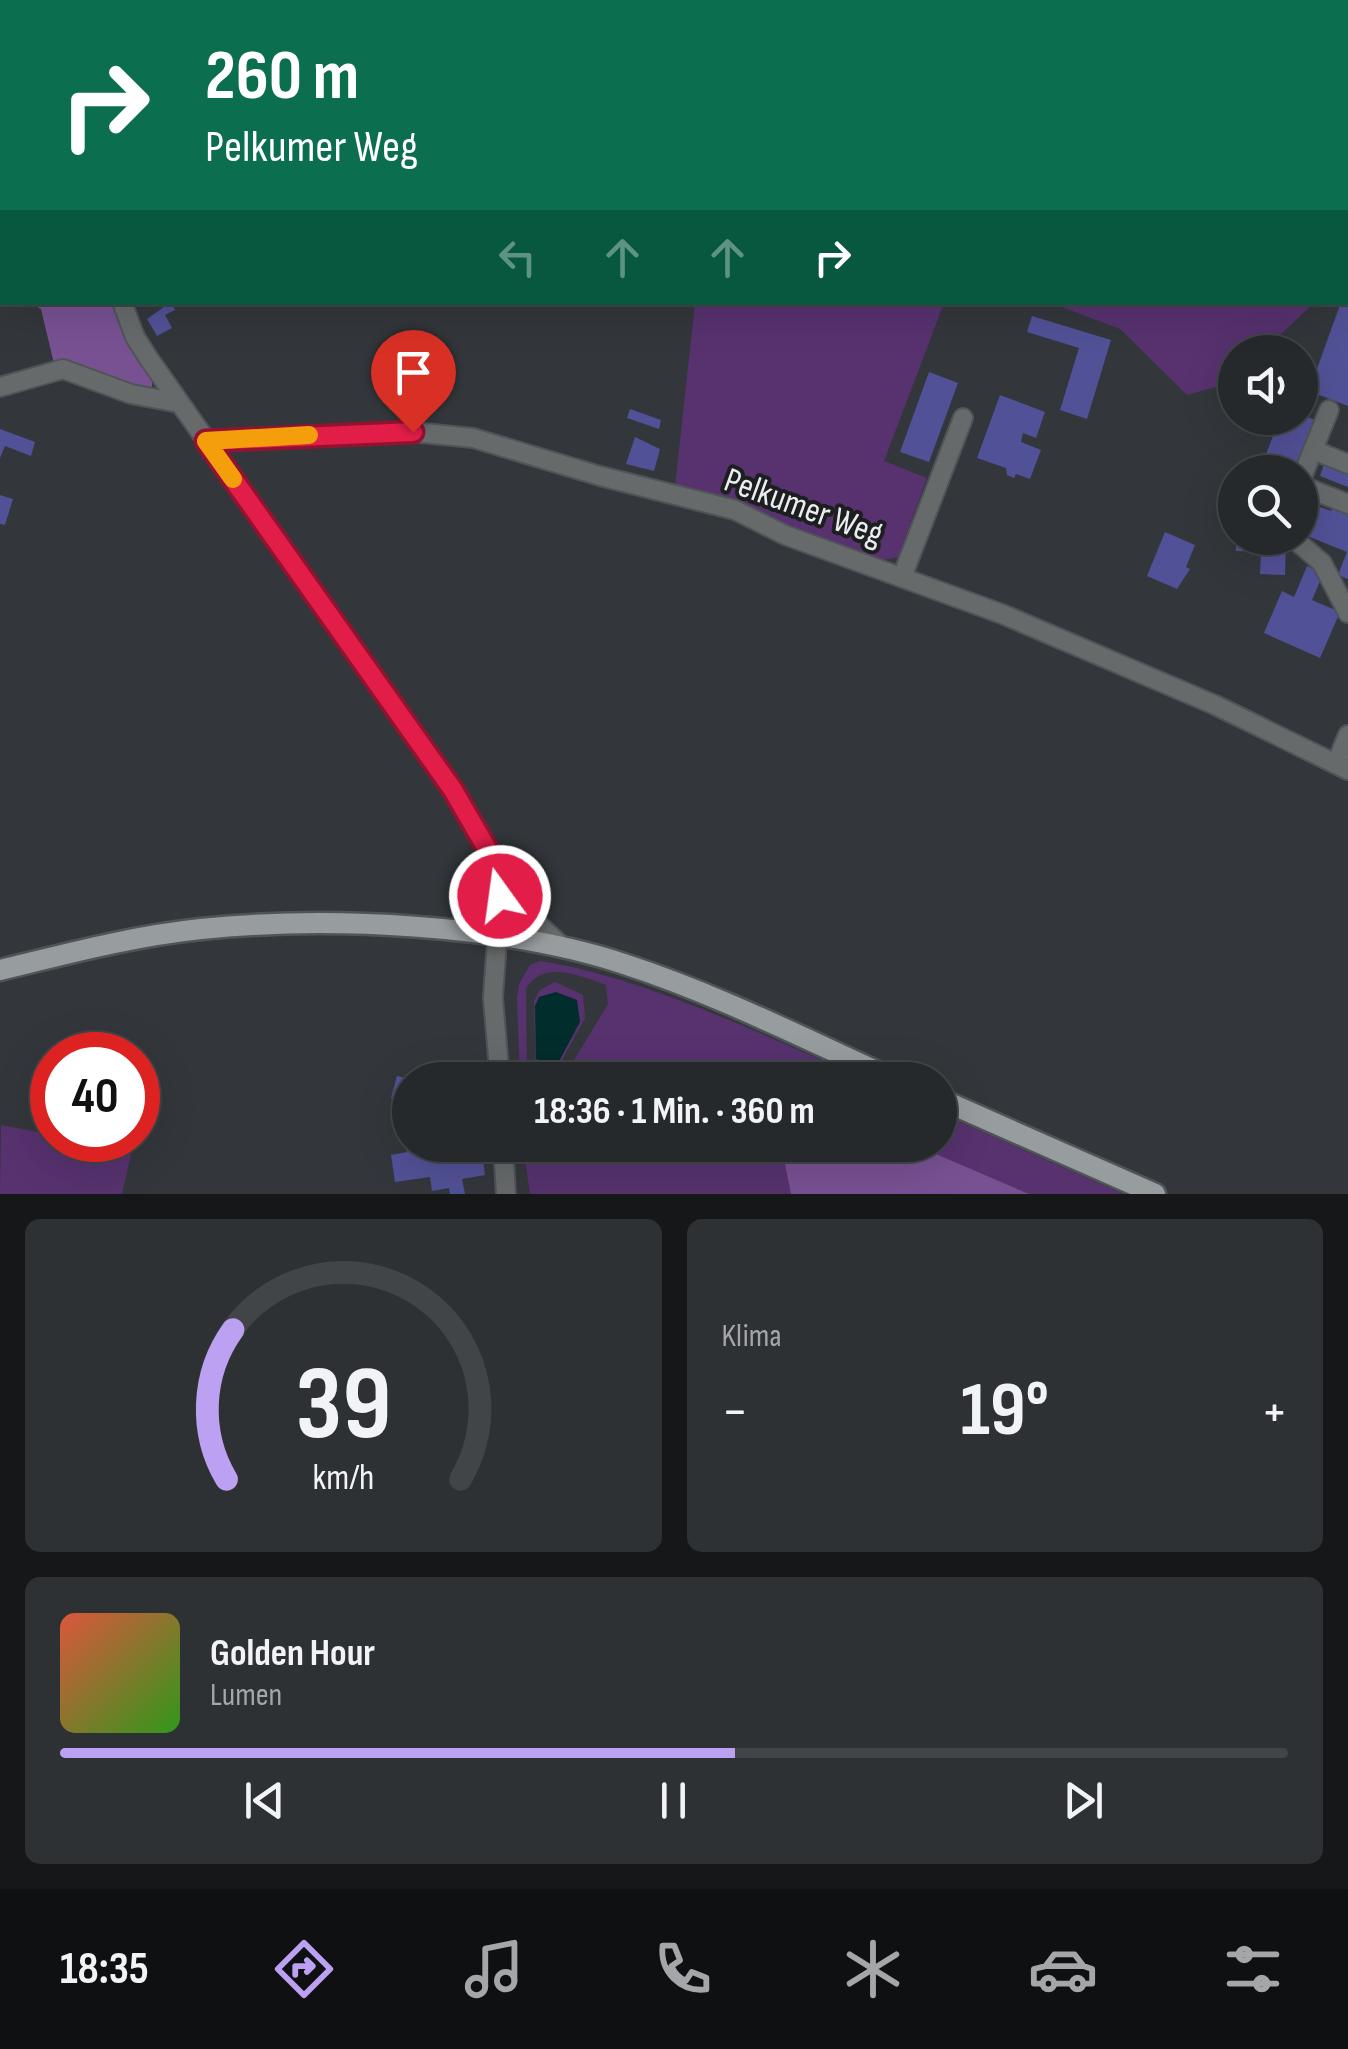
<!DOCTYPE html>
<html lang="de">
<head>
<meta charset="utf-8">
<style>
	:root { --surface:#26292c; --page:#2e3134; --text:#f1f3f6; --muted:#a4a6a9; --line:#424548; --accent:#bca0f2 }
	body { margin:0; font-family:"Sofia Sans Condensed",sans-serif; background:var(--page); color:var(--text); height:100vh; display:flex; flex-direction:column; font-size:38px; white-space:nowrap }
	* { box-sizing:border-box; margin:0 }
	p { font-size:32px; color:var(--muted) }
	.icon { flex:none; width:55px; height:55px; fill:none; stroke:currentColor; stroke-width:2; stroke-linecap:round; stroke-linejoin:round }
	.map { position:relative; height:1194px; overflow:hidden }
	.sheet { display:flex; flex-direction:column; gap:25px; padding:25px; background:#151718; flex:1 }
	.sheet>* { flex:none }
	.banner { position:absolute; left:0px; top:0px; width:1350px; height:305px; box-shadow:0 10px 40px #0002,0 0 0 2px var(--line); background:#0b6e4f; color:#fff; overflow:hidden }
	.fabs { position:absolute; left:1218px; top:335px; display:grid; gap:20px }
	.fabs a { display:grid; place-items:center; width:100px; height:100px; border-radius:50%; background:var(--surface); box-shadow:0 10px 40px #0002,0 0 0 2px var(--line); font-size:50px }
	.speed { position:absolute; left:30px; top:1032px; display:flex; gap:20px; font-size:50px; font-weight:700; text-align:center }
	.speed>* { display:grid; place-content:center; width:130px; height:130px; border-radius:50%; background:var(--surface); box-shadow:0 10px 40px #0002,0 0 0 2px var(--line); line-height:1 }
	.speed .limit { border:15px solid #d22; background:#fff; color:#111 }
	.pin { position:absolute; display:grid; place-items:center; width:85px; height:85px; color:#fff; margin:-102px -42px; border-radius:50% 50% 50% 0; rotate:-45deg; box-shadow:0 0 10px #0007 }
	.pin .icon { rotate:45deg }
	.me { position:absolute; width:110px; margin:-55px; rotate:346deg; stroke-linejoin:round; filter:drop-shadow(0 0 8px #0008) }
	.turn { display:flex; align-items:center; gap:35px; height:210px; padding:0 40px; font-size:45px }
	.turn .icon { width:130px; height:130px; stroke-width:2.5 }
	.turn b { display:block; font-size:70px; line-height:85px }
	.lanes { display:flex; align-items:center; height:95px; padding:0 40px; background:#0003; justify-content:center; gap:50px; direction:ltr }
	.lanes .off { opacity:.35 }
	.big { font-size:75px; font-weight:700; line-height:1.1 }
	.sheet .card { flex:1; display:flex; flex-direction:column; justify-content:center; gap:15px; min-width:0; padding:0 35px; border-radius:15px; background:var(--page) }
	.sheet .dial { align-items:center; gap:0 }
	.dial svg { height:260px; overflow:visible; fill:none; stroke:var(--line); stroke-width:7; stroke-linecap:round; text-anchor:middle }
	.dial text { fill:var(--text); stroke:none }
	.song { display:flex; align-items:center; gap:30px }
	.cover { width:120px; height:120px; border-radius:15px; background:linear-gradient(135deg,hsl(10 70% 55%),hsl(110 70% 35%)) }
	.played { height:10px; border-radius:5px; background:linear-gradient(90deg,var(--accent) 55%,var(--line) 55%) }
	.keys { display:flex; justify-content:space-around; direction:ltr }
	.heat { display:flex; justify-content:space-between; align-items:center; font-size:55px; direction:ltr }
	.sheet .tiles { flex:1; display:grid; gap:25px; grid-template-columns:1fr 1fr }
	.card:last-child { grid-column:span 2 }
	.trip { position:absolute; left:392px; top:1062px; width:565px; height:100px; border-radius:50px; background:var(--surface); box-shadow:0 10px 40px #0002,0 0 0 2px var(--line); font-weight:700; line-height:100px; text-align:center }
	.tab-bar { display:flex; height:160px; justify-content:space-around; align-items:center; background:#0f1012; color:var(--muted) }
	.tab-bar .icon { width:70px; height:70px }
	.tab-bar .on { color:var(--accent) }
	.tab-bar b { font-size:45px; color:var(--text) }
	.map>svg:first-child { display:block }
	.green { fill:#57326f }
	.forest { fill:#785193 }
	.water { fill:#022d2d }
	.building { fill:#515197 }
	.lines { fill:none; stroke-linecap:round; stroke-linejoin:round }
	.minor-casing { stroke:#505458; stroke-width:22 }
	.major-casing { stroke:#505458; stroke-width:25 }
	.minor { stroke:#676a6b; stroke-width:18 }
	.major { stroke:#979c9e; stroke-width:20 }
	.route-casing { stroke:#92132f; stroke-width:25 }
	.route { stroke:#e11d48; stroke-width:18 }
	.slow { stroke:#f59e0b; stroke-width:18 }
	.labels { text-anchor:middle; stroke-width:8; stroke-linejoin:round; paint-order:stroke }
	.street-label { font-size:35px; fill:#eaecef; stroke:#1c1e20 }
</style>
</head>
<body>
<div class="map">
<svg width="1348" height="1194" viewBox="0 0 1348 1194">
	<rect width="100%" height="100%" fill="#33373b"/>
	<!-- green -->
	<g class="green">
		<polygon points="695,303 944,303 884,461 927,478 898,557 874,562 768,518 675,487"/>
		<polygon points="1051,303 1314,303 1262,352 1235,352 1235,378 1229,383 1187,395 1120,329"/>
		<path d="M 540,961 C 644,977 768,1037 866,1080 L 562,1080 L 608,1004 L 606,985 C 580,976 543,959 526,989 L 527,1080 L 520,1080 L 517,998 L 519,984 L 530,965 Z"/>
		<polygon points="555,982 583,995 585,1018 551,1080 536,1080 534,1001 540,990"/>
		<polygon points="940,1113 1123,1194 1029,1194 912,1145 940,1145"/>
		<polygon points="1,1125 52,1135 52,1140 79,1140 132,1150 122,1194 0,1194"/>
		<polygon points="781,1145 791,1194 530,1194 523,1146"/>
	</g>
	<!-- forest -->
	<g class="forest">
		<polygon points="30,303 115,303 152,378 152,393 55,368 41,309"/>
		<polygon points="781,1145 917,1146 1029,1194 791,1194"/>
	</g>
	<!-- water -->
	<polygon class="water" points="556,992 577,1000 580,1022 558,1063 551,1065 536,1059 535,1006 539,997"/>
	<!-- building -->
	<g class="building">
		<polygon points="171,302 175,310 165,315 172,328 157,336 147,319"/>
		<polygon points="1341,302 1348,302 1348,406 1309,391"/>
		<polygon points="1032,316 1111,340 1087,419 1060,410 1079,348 1027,332"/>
		<polygon points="929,372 958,383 929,462 900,452"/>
		<polygon points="1000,395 1045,412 1036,438 1023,433 1021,442 1041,450 1030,479 1016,474 1014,478 1007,475 1006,468 977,458"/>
		<polygon points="630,409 661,420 659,429 627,418"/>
		<polygon points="1300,414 1315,420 1294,472 1259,472 1280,418 1300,418"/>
		<polygon points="0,429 35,442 31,456 5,446 0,458"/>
		<polygon points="635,437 660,449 654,471 626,464"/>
		<polygon points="1324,464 1348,474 1348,487 1320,476"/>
		<polygon points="0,495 13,499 5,525 0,524"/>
		<polygon points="1307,502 1331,511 1335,502 1348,508 1348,579 1338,575 1347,552 1300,533"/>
		<polygon points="1165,532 1195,545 1186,567 1190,569 1177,589 1147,576"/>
		<polygon points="1236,538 1286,538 1285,575 1260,574 1261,552 1236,551"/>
		<polygon points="1307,566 1323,574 1312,600 1340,612 1320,658 1264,633 1282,591 1294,597"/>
		<polygon points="397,1076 410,1079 407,1102 391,1098"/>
		<polygon points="410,1125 410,1145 426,1145 428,1156 481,1147 485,1175 462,1179 465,1194 450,1194 449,1188 432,1191 430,1177 395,1182 391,1155 407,1152 403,1126"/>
	</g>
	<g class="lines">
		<defs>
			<g id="minor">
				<polyline points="89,0 90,2"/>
				<polyline points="0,8 2,8"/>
				<polyline points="122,302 135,337 149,359 453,791 497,866 500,896 493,998 500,1080"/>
				<polyline points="0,387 63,369 131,394 179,403"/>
				<polyline points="206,441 413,432 473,438 600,476 735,510 785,535 1002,614 1215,705 1348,770"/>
				<polyline points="1313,450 1348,464"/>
				<polyline points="1300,482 1329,410"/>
				<polyline points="1300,485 1348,504"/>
				<polyline points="1293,538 1322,563 1348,613"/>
				<polyline points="902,577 963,418"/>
				<polyline points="1337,762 1348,735"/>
				<polyline points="501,875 515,903 565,949"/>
				<polyline points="503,1145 506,1194"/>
			</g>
			<g id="major">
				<path d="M 0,970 C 66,954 133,936 201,929 C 328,916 503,924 624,964 C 717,994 807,1040 896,1080"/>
				<polyline points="940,1099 1155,1194"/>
			</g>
		</defs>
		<!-- minor casing -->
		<use href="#minor" class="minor-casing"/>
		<!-- major casing -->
		<use href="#major" class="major-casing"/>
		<!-- minor -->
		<use href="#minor" class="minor"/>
		<!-- major -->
		<use href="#major" class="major"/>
	</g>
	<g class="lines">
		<defs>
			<polyline id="route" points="413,432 206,441 453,790 497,866 500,896"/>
		</defs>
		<!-- route casing -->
		<use href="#route" class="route-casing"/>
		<!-- route -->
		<use href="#route" class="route"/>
		<!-- slow -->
		<polyline class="slow" points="233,479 206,441 309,435"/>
	</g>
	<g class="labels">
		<!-- street labels -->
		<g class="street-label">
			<text transform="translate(804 506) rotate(20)" y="12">Pelkumer Weg</text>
		</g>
	</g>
</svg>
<div class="fabs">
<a><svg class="icon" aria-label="sound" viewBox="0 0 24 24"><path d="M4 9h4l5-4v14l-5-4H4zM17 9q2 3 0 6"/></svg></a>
<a><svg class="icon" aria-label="search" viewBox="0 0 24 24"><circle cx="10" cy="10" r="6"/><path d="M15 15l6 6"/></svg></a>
</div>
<div class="speed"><div class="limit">40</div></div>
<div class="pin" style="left:413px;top:432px;background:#d93025"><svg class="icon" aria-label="arrive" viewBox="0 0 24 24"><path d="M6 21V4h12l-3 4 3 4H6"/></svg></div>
<svg class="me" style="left:500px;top:896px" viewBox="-20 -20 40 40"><circle r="17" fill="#e11d48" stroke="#fff" stroke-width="3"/><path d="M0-11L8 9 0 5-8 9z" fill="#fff"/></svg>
<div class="trip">18:36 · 1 Min. · 360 m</div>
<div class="banner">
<div class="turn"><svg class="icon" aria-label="right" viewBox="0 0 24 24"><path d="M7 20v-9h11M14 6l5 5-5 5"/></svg><div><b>260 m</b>Pelkumer Weg</div></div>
<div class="lanes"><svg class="icon off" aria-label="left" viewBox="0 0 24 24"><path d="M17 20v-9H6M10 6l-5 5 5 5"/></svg><svg class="icon off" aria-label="ahead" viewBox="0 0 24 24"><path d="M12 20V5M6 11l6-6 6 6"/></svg><svg class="icon off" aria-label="ahead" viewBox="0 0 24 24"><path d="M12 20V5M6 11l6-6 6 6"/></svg><svg class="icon" aria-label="right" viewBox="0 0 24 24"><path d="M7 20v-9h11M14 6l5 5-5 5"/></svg></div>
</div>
</div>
<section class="sheet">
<div class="tiles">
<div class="card dial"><svg viewBox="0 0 100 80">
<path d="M14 69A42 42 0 1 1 86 69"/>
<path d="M14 69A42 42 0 0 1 16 23" stroke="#bca0f2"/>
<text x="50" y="56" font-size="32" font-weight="700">39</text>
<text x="50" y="72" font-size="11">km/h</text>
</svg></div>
<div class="card"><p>Klima</p>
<div class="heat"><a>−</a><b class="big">19°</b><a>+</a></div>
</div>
<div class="card">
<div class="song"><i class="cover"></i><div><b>Golden Hour</b><p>Lumen</p></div></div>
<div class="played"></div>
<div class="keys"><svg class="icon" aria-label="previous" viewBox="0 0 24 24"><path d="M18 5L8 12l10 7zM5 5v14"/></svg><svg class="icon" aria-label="pause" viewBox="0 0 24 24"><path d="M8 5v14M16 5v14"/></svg><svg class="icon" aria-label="next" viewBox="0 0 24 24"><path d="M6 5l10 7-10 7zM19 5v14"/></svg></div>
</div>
</div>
</section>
<nav class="tab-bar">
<b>18:35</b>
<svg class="icon on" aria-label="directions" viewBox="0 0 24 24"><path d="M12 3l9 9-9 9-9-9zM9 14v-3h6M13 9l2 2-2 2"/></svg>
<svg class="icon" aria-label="music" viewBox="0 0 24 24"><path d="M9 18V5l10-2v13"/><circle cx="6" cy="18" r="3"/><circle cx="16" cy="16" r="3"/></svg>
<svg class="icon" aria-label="phone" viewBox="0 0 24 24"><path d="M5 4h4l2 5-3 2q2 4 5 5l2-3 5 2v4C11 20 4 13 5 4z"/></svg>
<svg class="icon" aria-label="climate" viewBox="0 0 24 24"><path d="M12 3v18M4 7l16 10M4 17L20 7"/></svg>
<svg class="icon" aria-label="car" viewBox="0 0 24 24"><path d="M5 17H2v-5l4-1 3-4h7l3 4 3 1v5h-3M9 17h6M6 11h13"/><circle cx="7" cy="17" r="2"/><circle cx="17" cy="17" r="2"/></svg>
<svg class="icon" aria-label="filters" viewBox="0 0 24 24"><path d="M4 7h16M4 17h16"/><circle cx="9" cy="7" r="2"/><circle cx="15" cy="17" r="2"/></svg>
</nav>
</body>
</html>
